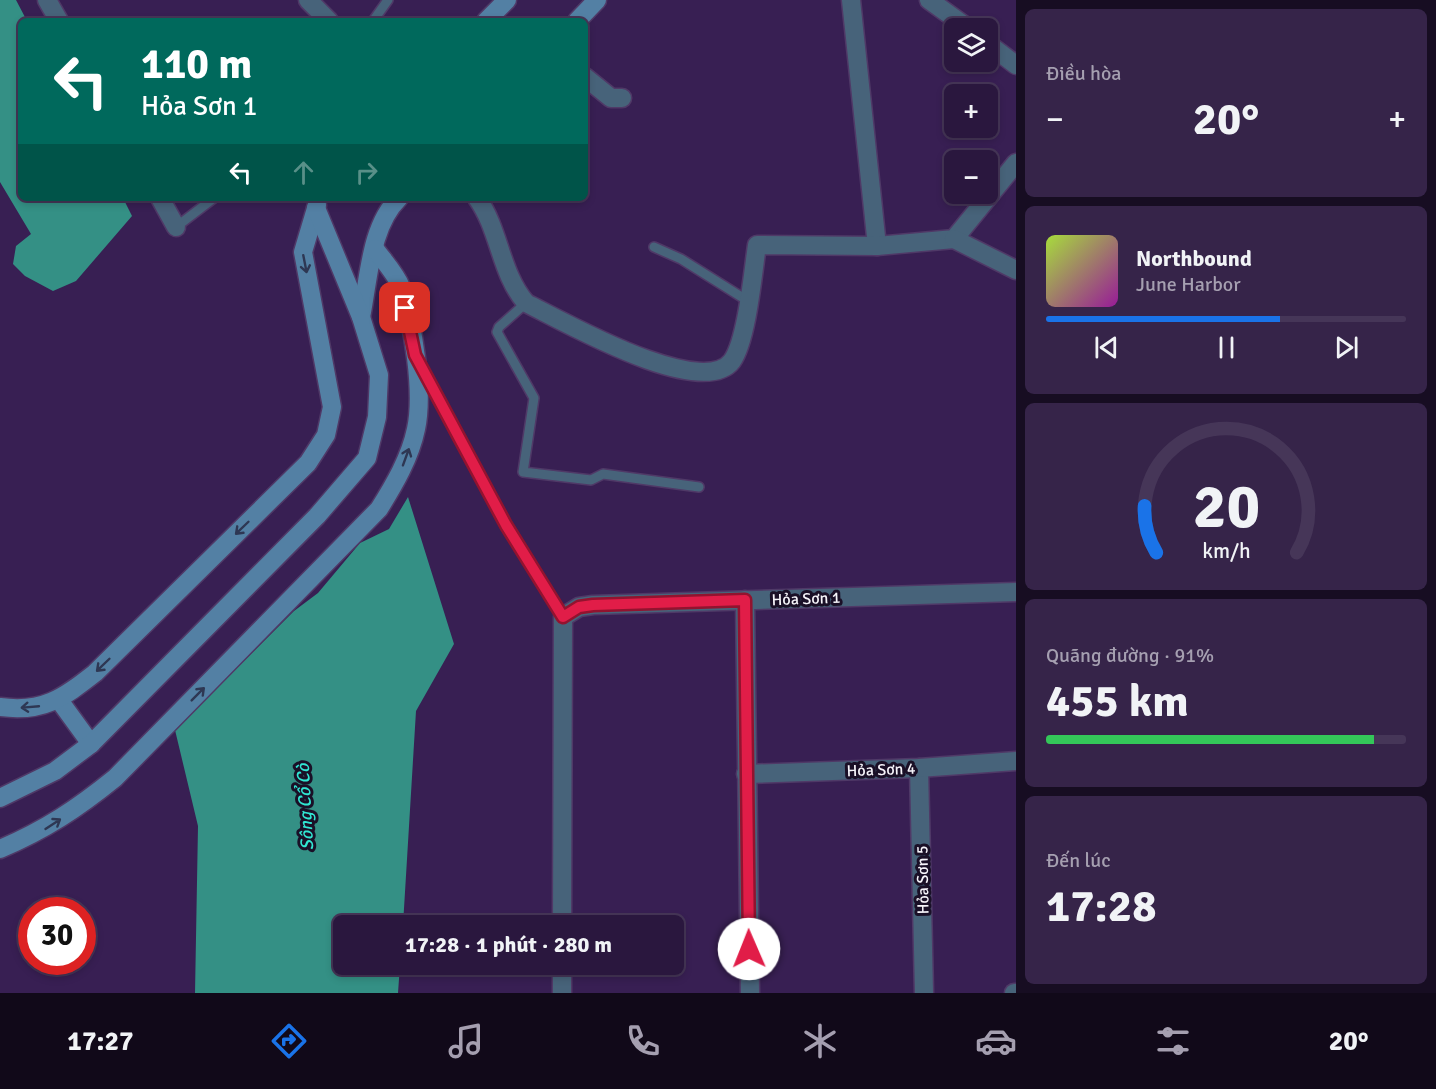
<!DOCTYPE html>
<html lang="vi">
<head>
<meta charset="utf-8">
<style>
	:root { --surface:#2a173e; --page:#362449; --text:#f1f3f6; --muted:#a59fb0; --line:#463658; --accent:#1a73e8 }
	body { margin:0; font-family:Signika,sans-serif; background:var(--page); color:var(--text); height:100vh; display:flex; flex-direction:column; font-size:22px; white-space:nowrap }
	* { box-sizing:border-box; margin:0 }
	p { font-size:20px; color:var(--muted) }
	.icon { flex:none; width:33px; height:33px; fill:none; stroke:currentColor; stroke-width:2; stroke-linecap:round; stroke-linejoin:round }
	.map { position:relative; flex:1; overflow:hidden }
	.drawer { display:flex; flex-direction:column; gap:9px; padding:9px; background:#170d22; width:420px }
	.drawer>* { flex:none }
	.top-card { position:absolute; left:18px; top:18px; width:570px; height:183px; border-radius:9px; box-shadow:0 3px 9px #0003,0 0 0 2px var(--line); background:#00695c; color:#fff; overflow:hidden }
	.buttons { position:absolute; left:944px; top:18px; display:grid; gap:12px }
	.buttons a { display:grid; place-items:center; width:54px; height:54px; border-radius:9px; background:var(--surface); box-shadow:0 3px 9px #0003,0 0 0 2px var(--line); font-size:30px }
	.speed { position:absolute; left:18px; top:897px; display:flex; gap:12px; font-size:30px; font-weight:700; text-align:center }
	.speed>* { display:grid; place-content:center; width:78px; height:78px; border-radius:50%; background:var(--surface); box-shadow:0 3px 9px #0003,0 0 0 2px var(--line); line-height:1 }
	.speed .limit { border:9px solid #d22; background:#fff; color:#111 }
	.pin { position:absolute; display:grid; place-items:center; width:51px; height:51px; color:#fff; margin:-26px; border-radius:12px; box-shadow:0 3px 9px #0006 }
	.me { position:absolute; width:66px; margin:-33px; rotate:359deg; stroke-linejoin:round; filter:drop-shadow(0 0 4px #0008) }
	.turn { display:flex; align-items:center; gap:21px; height:126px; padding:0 24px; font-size:27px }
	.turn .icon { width:78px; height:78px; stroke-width:2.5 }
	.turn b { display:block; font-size:42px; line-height:51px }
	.lanes { display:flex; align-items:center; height:57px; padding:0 24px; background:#0003; justify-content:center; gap:30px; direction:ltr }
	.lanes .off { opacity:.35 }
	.big { font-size:45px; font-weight:700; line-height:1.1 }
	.drawer .widget { flex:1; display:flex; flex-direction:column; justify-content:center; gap:9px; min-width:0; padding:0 21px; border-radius:9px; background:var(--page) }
	.drawer .dial { align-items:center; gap:0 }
	.dial svg { height:156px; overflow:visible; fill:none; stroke:var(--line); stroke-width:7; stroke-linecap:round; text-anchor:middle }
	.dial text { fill:var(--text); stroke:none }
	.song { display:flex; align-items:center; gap:18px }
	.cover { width:72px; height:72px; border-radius:9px; background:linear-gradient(135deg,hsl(80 70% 55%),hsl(300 70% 35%)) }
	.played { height:6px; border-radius:3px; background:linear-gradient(90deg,var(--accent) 65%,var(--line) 65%) }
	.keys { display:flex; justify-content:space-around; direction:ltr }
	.heat { display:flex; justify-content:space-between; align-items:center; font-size:33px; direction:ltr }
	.charge { height:9px; border-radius:4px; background:linear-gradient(90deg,#34c759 91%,var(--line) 0) }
	.trip { position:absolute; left:333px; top:915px; width:351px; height:60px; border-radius:9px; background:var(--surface); box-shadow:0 3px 9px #0003,0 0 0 2px var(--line); font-weight:700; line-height:60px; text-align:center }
	.dock { display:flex; height:96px; justify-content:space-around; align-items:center; background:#110919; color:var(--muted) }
	.dock .icon { width:42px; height:42px }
	.dock .on { color:var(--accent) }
	.dock b { font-size:27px; color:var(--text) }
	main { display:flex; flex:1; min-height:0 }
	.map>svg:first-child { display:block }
	.water { fill:#349085 }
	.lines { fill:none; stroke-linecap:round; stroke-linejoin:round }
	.service-casing { stroke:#4f3967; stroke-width:12 }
	.minor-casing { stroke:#4f3967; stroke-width:21 }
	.secondary-casing { stroke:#4f3967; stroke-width:21 }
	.service { stroke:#47637a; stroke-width:9 }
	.minor { stroke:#47637a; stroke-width:18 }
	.secondary { stroke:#5380a4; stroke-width:18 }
	.oneway { stroke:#2e3753 }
	.route-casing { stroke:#92132f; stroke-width:15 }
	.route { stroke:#e11d48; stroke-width:10 }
	.labels { text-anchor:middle; stroke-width:6; stroke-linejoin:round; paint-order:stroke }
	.street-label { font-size:16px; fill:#f6f4fa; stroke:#1a1027 }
	.water-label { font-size:18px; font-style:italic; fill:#31e6d2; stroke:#1a1027 }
</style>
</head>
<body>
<main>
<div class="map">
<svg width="1016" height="993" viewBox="0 0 1016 993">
	<rect width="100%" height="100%" fill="#381f53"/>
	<!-- water -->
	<g class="water">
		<polygon points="0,0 16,0 27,21 21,21 21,198 123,198 132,216 76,281 53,291 25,276 13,264 16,246 31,234 0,182"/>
		<polygon points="408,497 454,644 416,711 403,925 344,926 344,964 400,965 398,993 195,993 198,826 175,730 294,611 318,593 360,543 389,529"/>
	</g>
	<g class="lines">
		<defs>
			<g id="service">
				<polyline points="373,21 388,0"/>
				<polyline points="176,227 214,198"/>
				<polyline points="654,247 681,259 748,301"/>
				<polyline points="526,303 499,327 497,332 534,398 523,472 591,480 603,474 699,487"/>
				<polyline points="421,365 506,525 563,617"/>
			</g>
			<g id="minor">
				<polyline points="47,0 59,21"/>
				<polyline points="308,0 329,21"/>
				<polyline points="851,0 877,246"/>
				<polyline points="929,0 968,28"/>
				<polyline points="987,43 1016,65"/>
				<polyline points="585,77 611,98 622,98"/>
				<polyline points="160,198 176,227"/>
				<path d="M 477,198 C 500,230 500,273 526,303 C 561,320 702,401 732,361 C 747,340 753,272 757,245 L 877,246 L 954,239 L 1016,163"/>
				<polyline points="954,239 1016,270"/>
				<polyline points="745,600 750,993"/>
				<polyline points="919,768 924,993"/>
				<polyline points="746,774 919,768 1016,761"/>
				<polyline points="562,926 563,617 579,607 593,605 1016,592"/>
				<polyline points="562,993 562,964"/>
				<polyline points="1014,993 1016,993"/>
			</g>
			<g id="secondary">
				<polyline points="486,21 507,0"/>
				<polyline points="577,21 597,0"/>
				<path d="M 361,317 C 369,279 370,226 399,198"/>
				<polyline points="59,700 91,744"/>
				<path d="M 0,707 C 43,713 63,698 95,673 L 308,463 L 326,435 L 332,407 L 303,252 L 317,205"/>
				<polyline points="0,798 55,771 91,744 317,516 367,458 377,417 379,375 361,317 316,208"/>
				<path d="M 0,849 C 45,830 78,808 115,778 L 379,509 C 394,485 410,458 416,429 C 424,392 413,323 401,287 C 396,274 383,260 375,249"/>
			</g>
		</defs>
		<!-- service casing -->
		<use href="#service" class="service-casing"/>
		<!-- minor casing -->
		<use href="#minor" class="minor-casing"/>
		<!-- secondary casing -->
		<use href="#secondary" class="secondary-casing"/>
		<!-- service -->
		<use href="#service" class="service"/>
		<!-- minor -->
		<use href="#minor" class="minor"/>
		<!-- secondary -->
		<use href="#secondary" class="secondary"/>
	</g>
	<!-- one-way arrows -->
	<defs><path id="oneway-shaft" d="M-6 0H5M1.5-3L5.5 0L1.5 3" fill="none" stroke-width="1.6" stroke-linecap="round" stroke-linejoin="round" transform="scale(1.5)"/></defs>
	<g class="oneway">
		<use href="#oneway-shaft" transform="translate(305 264) rotate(79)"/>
		<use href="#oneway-shaft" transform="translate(406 457) rotate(-70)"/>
		<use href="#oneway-shaft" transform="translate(242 528) rotate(136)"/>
		<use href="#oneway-shaft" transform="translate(103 665) rotate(136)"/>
		<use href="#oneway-shaft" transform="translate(198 694) rotate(-45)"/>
		<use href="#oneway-shaft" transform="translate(30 707) rotate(175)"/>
		<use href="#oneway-shaft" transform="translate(53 824) rotate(-33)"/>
	</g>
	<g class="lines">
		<defs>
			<polyline id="route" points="405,308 415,355 506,525 563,617 579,607 593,605 745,600 749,949"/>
		</defs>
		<!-- route casing -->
		<use href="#route" class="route-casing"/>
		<!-- route -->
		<use href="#route" class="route"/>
	</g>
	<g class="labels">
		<!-- street labels -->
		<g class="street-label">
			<text transform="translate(806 598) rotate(-2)" y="6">Hỏa Sơn 1</text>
			<text transform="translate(881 769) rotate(-2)" y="6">Hỏa Sơn 4</text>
			<text transform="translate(922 880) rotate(-91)" y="6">Hỏa Sơn 5</text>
		</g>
		<!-- water labels -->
		<g class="water-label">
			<text transform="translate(305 807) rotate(-93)" y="6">Sông Cổ Cò</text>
		</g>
	</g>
</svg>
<div class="buttons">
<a><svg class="icon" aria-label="layers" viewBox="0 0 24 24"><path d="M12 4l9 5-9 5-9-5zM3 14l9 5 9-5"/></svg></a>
<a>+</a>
<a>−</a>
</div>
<div class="speed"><div class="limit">30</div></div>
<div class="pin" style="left:405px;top:308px;background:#d93025"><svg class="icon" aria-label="arrive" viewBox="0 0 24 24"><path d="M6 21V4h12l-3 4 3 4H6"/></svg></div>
<svg class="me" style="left:749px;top:949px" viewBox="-20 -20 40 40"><circle r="19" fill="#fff"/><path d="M0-13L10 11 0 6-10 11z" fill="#e11d48"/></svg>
<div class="trip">17:28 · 1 phút · 280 m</div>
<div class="top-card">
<div class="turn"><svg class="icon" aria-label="left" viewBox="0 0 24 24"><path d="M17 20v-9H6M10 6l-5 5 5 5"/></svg><div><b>110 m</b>Hỏa Sơn 1</div></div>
<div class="lanes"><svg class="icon" aria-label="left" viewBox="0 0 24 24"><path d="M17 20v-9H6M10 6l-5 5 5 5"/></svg><svg class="icon off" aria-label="ahead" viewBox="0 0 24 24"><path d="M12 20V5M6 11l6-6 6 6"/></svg><svg class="icon off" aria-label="right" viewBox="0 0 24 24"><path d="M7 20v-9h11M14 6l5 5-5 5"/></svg></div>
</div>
</div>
<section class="drawer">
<div class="widget"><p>Điều hòa</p>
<div class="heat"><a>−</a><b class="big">20°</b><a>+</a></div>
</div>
<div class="widget">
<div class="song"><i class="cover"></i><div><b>Northbound</b><p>June Harbor</p></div></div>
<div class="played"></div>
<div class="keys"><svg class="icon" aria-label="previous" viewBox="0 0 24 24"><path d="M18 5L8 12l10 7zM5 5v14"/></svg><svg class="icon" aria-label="pause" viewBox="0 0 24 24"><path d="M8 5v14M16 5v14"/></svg><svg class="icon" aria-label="next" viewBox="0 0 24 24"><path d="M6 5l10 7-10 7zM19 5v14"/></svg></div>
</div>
<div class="widget dial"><svg viewBox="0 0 100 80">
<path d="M14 69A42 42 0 1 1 86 69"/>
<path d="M14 69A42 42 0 0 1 8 45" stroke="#1a73e8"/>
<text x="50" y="56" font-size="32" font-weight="700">20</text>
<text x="50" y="72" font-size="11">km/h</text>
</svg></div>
<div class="widget"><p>Quãng đường · 91%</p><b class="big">455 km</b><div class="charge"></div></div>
<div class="widget"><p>Đến lúc</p><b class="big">17:28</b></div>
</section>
</main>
<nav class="dock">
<b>17:27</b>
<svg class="icon on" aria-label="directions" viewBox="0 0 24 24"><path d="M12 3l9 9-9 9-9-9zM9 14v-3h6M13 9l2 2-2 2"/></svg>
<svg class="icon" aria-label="music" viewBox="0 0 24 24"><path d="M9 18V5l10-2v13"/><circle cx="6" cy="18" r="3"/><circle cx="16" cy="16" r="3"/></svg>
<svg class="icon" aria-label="phone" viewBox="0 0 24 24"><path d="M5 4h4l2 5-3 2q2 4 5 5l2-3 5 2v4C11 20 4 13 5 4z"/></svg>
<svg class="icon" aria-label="climate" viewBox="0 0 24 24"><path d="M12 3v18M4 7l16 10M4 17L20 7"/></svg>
<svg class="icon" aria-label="car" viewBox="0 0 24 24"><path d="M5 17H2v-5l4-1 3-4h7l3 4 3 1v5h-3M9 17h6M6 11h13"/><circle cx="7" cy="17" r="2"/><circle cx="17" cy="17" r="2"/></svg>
<svg class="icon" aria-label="filters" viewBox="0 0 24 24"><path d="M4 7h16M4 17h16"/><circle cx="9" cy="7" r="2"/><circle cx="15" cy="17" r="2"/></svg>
<b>20°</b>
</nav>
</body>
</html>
